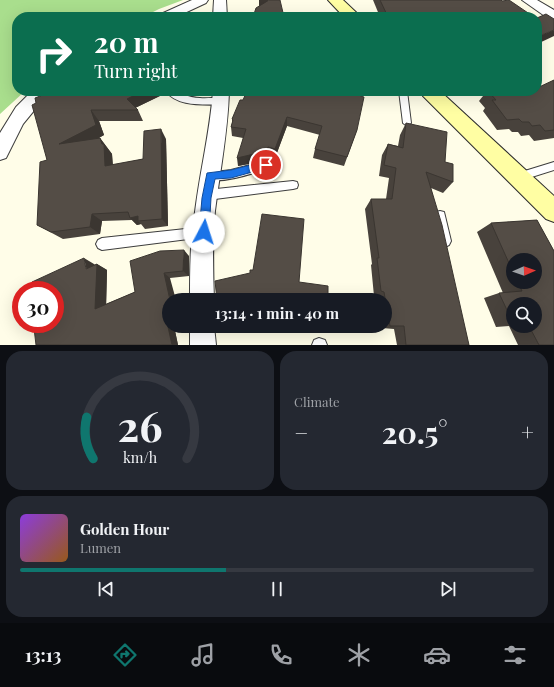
<!DOCTYPE html>
<html lang="en">
<head>
<meta charset="utf-8">
<style>
	:root { --surface:#171b24; --page:#242831; --text:#f1f3f6; --muted:#9ea1a6; --line:#363941; --accent:#0f766e }
	body { margin:0; font-family:"Playfair Display",serif; background:var(--page); color:var(--text); height:100vh; display:flex; flex-direction:column; font-size:15px; white-space:nowrap }
	* { box-sizing:border-box; margin:0 }
	p { font-size:13px; color:var(--muted) }
	.icon { flex:none; width:22px; height:22px; fill:none; stroke:currentColor; stroke-width:2; stroke-linecap:round; stroke-linejoin:round }
	.map { position:relative; height:345px; overflow:hidden }
	.panel { display:flex; flex-direction:column; gap:6px; padding:6px; background:#0d0f14; flex:1 }
	.panel>* { flex:none }
	.banner { position:absolute; left:12px; top:12px; width:530px; height:84px; border-radius:16px; box-shadow:0 4px 16px #0002; background:#0b6e4f; color:#fff; overflow:hidden }
	.needle { width:26px; rotate:88deg }
	.tools { position:absolute; left:506px; top:253px; display:grid; gap:8px }
	.tools a { display:grid; place-items:center; width:36px; height:36px; border-radius:50%; background:var(--surface); box-shadow:0 4px 16px #0002; font-size:20px }
	.speed { position:absolute; left:12px; top:281px; display:flex; gap:8px; font-size:20px; font-weight:700; text-align:center }
	.speed>* { display:grid; place-content:center; width:52px; height:52px; border-radius:50%; background:var(--surface); box-shadow:0 4px 16px #0002; line-height:1 }
	.speed .limit { border:6px solid #d22; background:#fff; color:#111 }
	.pin { position:absolute; display:grid; place-items:center; width:34px; height:34px; color:#fff; margin:-17px; border:2px solid #fff; border-radius:50%; box-shadow:0 1px 4px #0007 }
	.me { position:absolute; width:44px; margin:-22px; rotate:5deg; stroke-linejoin:round; filter:drop-shadow(0 0 3px #0008) }
	.turn { display:flex; align-items:center; gap:14px; height:84px; padding:0 16px; font-size:18px }
	.turn .icon { width:52px; height:52px; stroke-width:2.5 }
	.turn b { display:block; font-size:28px; line-height:34px }
	.big { font-size:30px; font-weight:700; line-height:1.1 }
	.panel .card { flex:1; display:flex; flex-direction:column; justify-content:center; gap:6px; min-width:0; padding:0 14px; border-radius:16px; background:var(--page) }
	.panel .dial { align-items:center; gap:0 }
	.dial svg { height:104px; overflow:visible; fill:none; stroke:var(--line); stroke-width:7; stroke-linecap:round; text-anchor:middle }
	.dial text { fill:var(--text); stroke:none }
	.song { display:flex; align-items:center; gap:12px }
	.cover { width:48px; height:48px; border-radius:6px; background:linear-gradient(135deg,hsl(270 70% 55%),hsl(30 70% 35%)) }
	.played { height:4px; border-radius:2px; background:linear-gradient(90deg,var(--accent) 40%,var(--line) 40%) }
	.keys { display:flex; justify-content:space-around; direction:ltr }
	.heat { display:flex; justify-content:space-between; align-items:center; font-size:22px; direction:ltr }
	.panel .tiles { flex:1; display:grid; gap:6px; grid-template-columns:1fr 1fr }
	.card:last-child { grid-column:span 2 }
	.trip { position:absolute; left:162px; top:293px; width:230px; height:40px; border-radius:20px; background:var(--surface); box-shadow:0 4px 16px #0002; font-weight:700; line-height:40px; text-align:center }
	.tabs { display:flex; height:64px; justify-content:space-around; align-items:center; background:#090b0e; color:var(--muted) }
	.tabs .icon { width:28px; height:28px }
	.tabs .current { color:var(--accent) }
	.tabs b { font-size:18px; color:var(--text) }
	.map>svg:first-child { display:block }
	.forest { fill:#a9de8d }
	.lines { fill:none; stroke-linecap:round; stroke-linejoin:round }
	.service-casing { stroke:#3d3d3d; stroke-width:2 }
	.minor-casing { stroke:#3d3d3d; stroke-width:2 }
	.secondary-casing { stroke:#2c2c2c; stroke-width:2 }
	.service { fill:#fff; fill-rule:evenodd }
	.minor { fill:#fff; fill-rule:evenodd }
	.secondary { fill:#fffea3; fill-rule:evenodd }
	.wall { fill:#48423c; fill-rule:evenodd }
	.shaded-wall { fill:#3b3631 }
	.building { fill:#544d46; stroke:#3b3631 }
	.route { fill:#1a73e8; stroke:#114b97 }
</style>
</head>
<body>
<div class="map">
<svg width="554" height="345" viewBox="0 0 554 345">
	<rect width="100%" height="100%" fill="#fffde8"/>
	<!-- forest -->
	<polygon class="forest" points="0,0 183,0 159,9 143,17 17,17 17,91 25,91 0,114"/>
	<g class="lines">
		<defs>
			<g id="service">
				<path d="M 166,91 C 178,91 188,98 200,98 C 208,99 221,96 225,102 L 221,105 C 203,104 177,107 166,91 Z"/>
				<polygon points="399,91 407,91 411,123 407,126 403,123"/>
				<path d="M 266,161 L 269,162 L 271,165 L 269,168 C 255,173 221,184 207,179 L 206,176 L 207,173 L 231,170 Z"/>
				<polygon points="554,162 554,170 519,181 515,180 514,177 515,174"/>
				<polygon points="293,181 297,182 298,185 297,188 293,189 207,200 203,198 202,195 203,192 207,190"/>
				<polygon points="440,211 444,212 445,216 451,241 449,245 445,247 441,245 439,241 435,216 436,212"/>
				<polygon points="204,227 208,228 210,232 208,236 204,237 102,250 98,248 96,244 98,240 102,238"/>
				<polygon points="319,338 325,340 327,345 312,345 314,340"/>
			</g>
			<g id="minor">
				<polygon points="192,0 208,0 206,3 176,17 159,17 161,14"/>
				<polygon points="214,0 226,0 227,17 213,17"/>
				<polygon points="522,0 537,0 554,10 554,20 549,19"/>
				<polygon points="32,91 50,91 23,124 6,158 0,160 0,133 16,107"/>
				<path d="M 213,91 L 229,91 C 228,131 220,171 215,211 C 212,240 213,270 214,300 L 190,300 C 190,270 190,241 195,212 C 200,171 210,132 213,91 Z"/>
				<polygon points="190,326 214,326 216,345 190,345"/>
			</g>
			<g id="secondary">
				<polygon points="328,0 343,0 361,17 344,17"/>
				<polygon points="420,91 440,91 554,196 554,222 546,219 423,96"/>
			</g>
		</defs>
		<!-- service casing -->
		<use href="#service" class="service-casing"/>
		<!-- minor casing -->
		<use href="#minor" class="minor-casing"/>
		<!-- secondary casing -->
		<use href="#secondary" class="secondary-casing"/>
		<!-- service -->
		<use href="#service" class="service"/>
		<!-- minor -->
		<use href="#minor" class="minor"/>
		<!-- secondary -->
		<use href="#secondary" class="secondary"/>
	</g>
	<!-- wall -->
	<g class="wall">
		<polygon points="373,0 501,0 534,17 380,17"/>
		<polygon points="554,80 554,138 534,141 529,135 521,136 518,132 512,132 509,129 497,130 483,111 485,108 479,101 487,91 537,91"/>
		<polygon points="53,91 68,91 69,93 75,91 163,91 164,94 135,108 138,110 143,121 99,121 104,135 99,138 100,138 112,154 113,165 143,159 166,139 168,226 145,229 141,224 137,225 132,220 102,221 100,234 63,239 37,225 47,160 36,103"/>
		<polygon points="360,96 357,130 344,166 313,158 315,149 320,135 287,126 275,158 269,156 268,160 238,166 243,138 232,136 231,127 232,123 232,119 243,100"/>
		<polygon points="406,123 445,162 453,182 443,193 431,188 469,345 397,345 394,329 382,328 381,326 385,326 385,300 377,300 377,297 374,296 371,265 372,264 365,209 371,199 386,199 389,178 379,176 382,155 388,144 398,146 400,135"/>
		<path d="M 537,220 L 554,251 L 554,345 L 518,345 L 509,326 L 496,327 L 484,298 L 499,293 L 503,293 L 477,232 L 491,223 ZM 513,260 L 535,260 L 535,282 L 513,282 ZM 513,304 L 535,304 L 535,326 L 513,326 Z"/>
		<polygon points="189,256 189,276 170,278 169,300 169,326 174,326 178,345 37,326 94,264 95,265 97,264 107,270 106,304 135,292"/>
	</g>
	<!-- shaded-wall -->
	<g class="shaded-wall">
		<polygon points="259,0 268,0 268,5 259,9"/>
		<polygon points="554,30 554,36 537,44 537,37"/>
		<polygon points="143,91 163,91 164,94 133,109 127,99"/>
		<polygon points="91,110 99,121 104,135 69,153 59,144"/>
		<polygon points="287,117 287,126 275,158 275,149"/>
		<polygon points="161,129 166,139 168,226 162,219"/>
		<polygon points="100,138 112,154 113,175 105,166 102,144"/>
		<polygon points="268,147 269,156 268,160 238,166 237,158"/>
		<polygon points="92,214 102,221 100,234 90,227"/>
		<polygon points="138,216 138,221 141,224 137,225 130,218"/>
		<polygon points="184,250 189,256 189,276 183,271"/>
		<polygon points="84,258 94,264 96,273 97,264 107,270 106,312 95,309"/>
		<polygon points="164,273 170,278 176,300 170,300"/>
		<polygon points="169,311 169,326 174,326 178,345 172,345 165,313"/>
	</g>
	<!-- building -->
	<g class="building">
		<polygon points="269,0 280,0 284,17 253,17 256,8"/>
		<polygon points="380,0 501,0 502,1 509,0 534,17 388,17"/>
		<polygon points="546,14 554,19 554,30 537,37 537,18"/>
		<polygon points="554,80 554,130 545,131 540,125 532,126 529,122 522,122 519,119 507,120 492,100 496,100 488,91 537,91 537,88"/>
		<polygon points="53,91 67,91 68,94 75,91 143,91 127,99 138,110 91,110 96,125 59,144 100,138 102,144 104,144 105,166 143,159 144,131 161,129 162,219 138,221 138,216 130,218 128,212 92,214 90,227 51,232 37,225 40,162 47,160 32,105 36,103 35,98"/>
		<polygon points="247,91 361,91 360,96 364,97 357,130 347,157 315,149 322,126 287,117 275,149 268,147 267,151 237,158 246,129 231,127 233,120 232,119 240,100 243,100"/>
		<polygon points="406,123 447,132 445,162 453,164 453,182 426,172 442,225 469,345 406,345 404,326 390,326 384,292 381,291 377,258 379,258 371,199 392,199 396,168 384,165 388,144 403,148"/>
		<polygon points="262,214 304,219 299,282 328,286 328,300 217,300 215,281 250,273 250,270 253,270"/>
		<polygon points="537,220 554,251 554,345 539,345 529,326 535,326 535,304 513,304 513,323 499,293 522,291 518,282 535,282 535,260 513,260 513,272 491,223"/>
		<polygon points="184,250 183,271 164,273 170,300 169,300 169,311 165,313 172,345 36,345 34,328 37,326 37,324 55,324 55,290 33,290 32,282 84,258 86,269 97,264 95,309 135,292 130,261 160,251"/>
	</g>
	<!-- route -->
	<polygon class="route" points="266,161 271,165 270,167 231,178 215,179 211,198 209,232 207,235 204,236 200,235 199,232 202,198 207,173 231,170"/>
</svg>
<div class="tools">
<a><svg class="needle" viewBox="-14 -14 28 28"><path d="M0-13l5 13h-10z" fill="#e53935"/><path d="M0 13l5-13h-10z" fill="#9ea1a6"/></svg></a>
<a><svg class="icon" aria-label="search" viewBox="0 0 24 24"><circle cx="10" cy="10" r="6"/><path d="M15 15l6 6"/></svg></a>
</div>
<div class="speed"><div class="limit">30</div></div>
<div class="pin" style="left:266px;top:165px;background:#d93025"><svg class="icon" aria-label="arrive" viewBox="0 0 24 24"><path d="M6 21V4h12l-3 4 3 4H6"/></svg></div>
<svg class="me" style="left:204px;top:232px" viewBox="-20 -20 40 40"><circle r="19" fill="#fff"/><path d="M0-13L10 11 0 6-10 11z" fill="#1a73e8"/></svg>
<div class="trip">13:14 · 1 min · 40 m</div>
<div class="banner">
<div class="turn"><svg class="icon" aria-label="right" viewBox="0 0 24 24"><path d="M7 20v-9h11M14 6l5 5-5 5"/></svg><div><b>20 m</b>Turn right</div></div>
</div>
</div>
<section class="panel">
<div class="tiles">
<div class="card dial"><svg viewBox="0 0 100 80">
<path d="M14 69A42 42 0 1 1 86 69"/>
<path d="M14 69A42 42 0 0 1 9 37" stroke="#0f766e"/>
<text x="50" y="56" font-size="32" font-weight="700">26</text>
<text x="50" y="72" font-size="11">km/h</text>
</svg></div>
<div class="card"><p>Climate</p>
<div class="heat"><a>−</a><b class="big">20.5°</b><a>+</a></div>
</div>
<div class="card">
<div class="song"><i class="cover"></i><div><b>Golden Hour</b><p>Lumen</p></div></div>
<div class="played"></div>
<div class="keys"><svg class="icon" aria-label="previous" viewBox="0 0 24 24"><path d="M18 5L8 12l10 7zM5 5v14"/></svg><svg class="icon" aria-label="pause" viewBox="0 0 24 24"><path d="M8 5v14M16 5v14"/></svg><svg class="icon" aria-label="next" viewBox="0 0 24 24"><path d="M6 5l10 7-10 7zM19 5v14"/></svg></div>
</div>
</div>
</section>
<nav class="tabs">
<b>13:13</b>
<svg class="icon current" aria-label="directions" viewBox="0 0 24 24"><path d="M12 3l9 9-9 9-9-9zM9 14v-3h6M13 9l2 2-2 2"/></svg>
<svg class="icon" aria-label="music" viewBox="0 0 24 24"><path d="M9 18V5l10-2v13"/><circle cx="6" cy="18" r="3"/><circle cx="16" cy="16" r="3"/></svg>
<svg class="icon" aria-label="phone" viewBox="0 0 24 24"><path d="M5 4h4l2 5-3 2q2 4 5 5l2-3 5 2v4C11 20 4 13 5 4z"/></svg>
<svg class="icon" aria-label="climate" viewBox="0 0 24 24"><path d="M12 3v18M4 7l16 10M4 17L20 7"/></svg>
<svg class="icon" aria-label="car" viewBox="0 0 24 24"><path d="M5 17H2v-5l4-1 3-4h7l3 4 3 1v5h-3M9 17h6M6 11h13"/><circle cx="7" cy="17" r="2"/><circle cx="17" cy="17" r="2"/></svg>
<svg class="icon" aria-label="filters" viewBox="0 0 24 24"><path d="M4 7h16M4 17h16"/><circle cx="9" cy="7" r="2"/><circle cx="15" cy="17" r="2"/></svg>
</nav>
</body>
</html>
